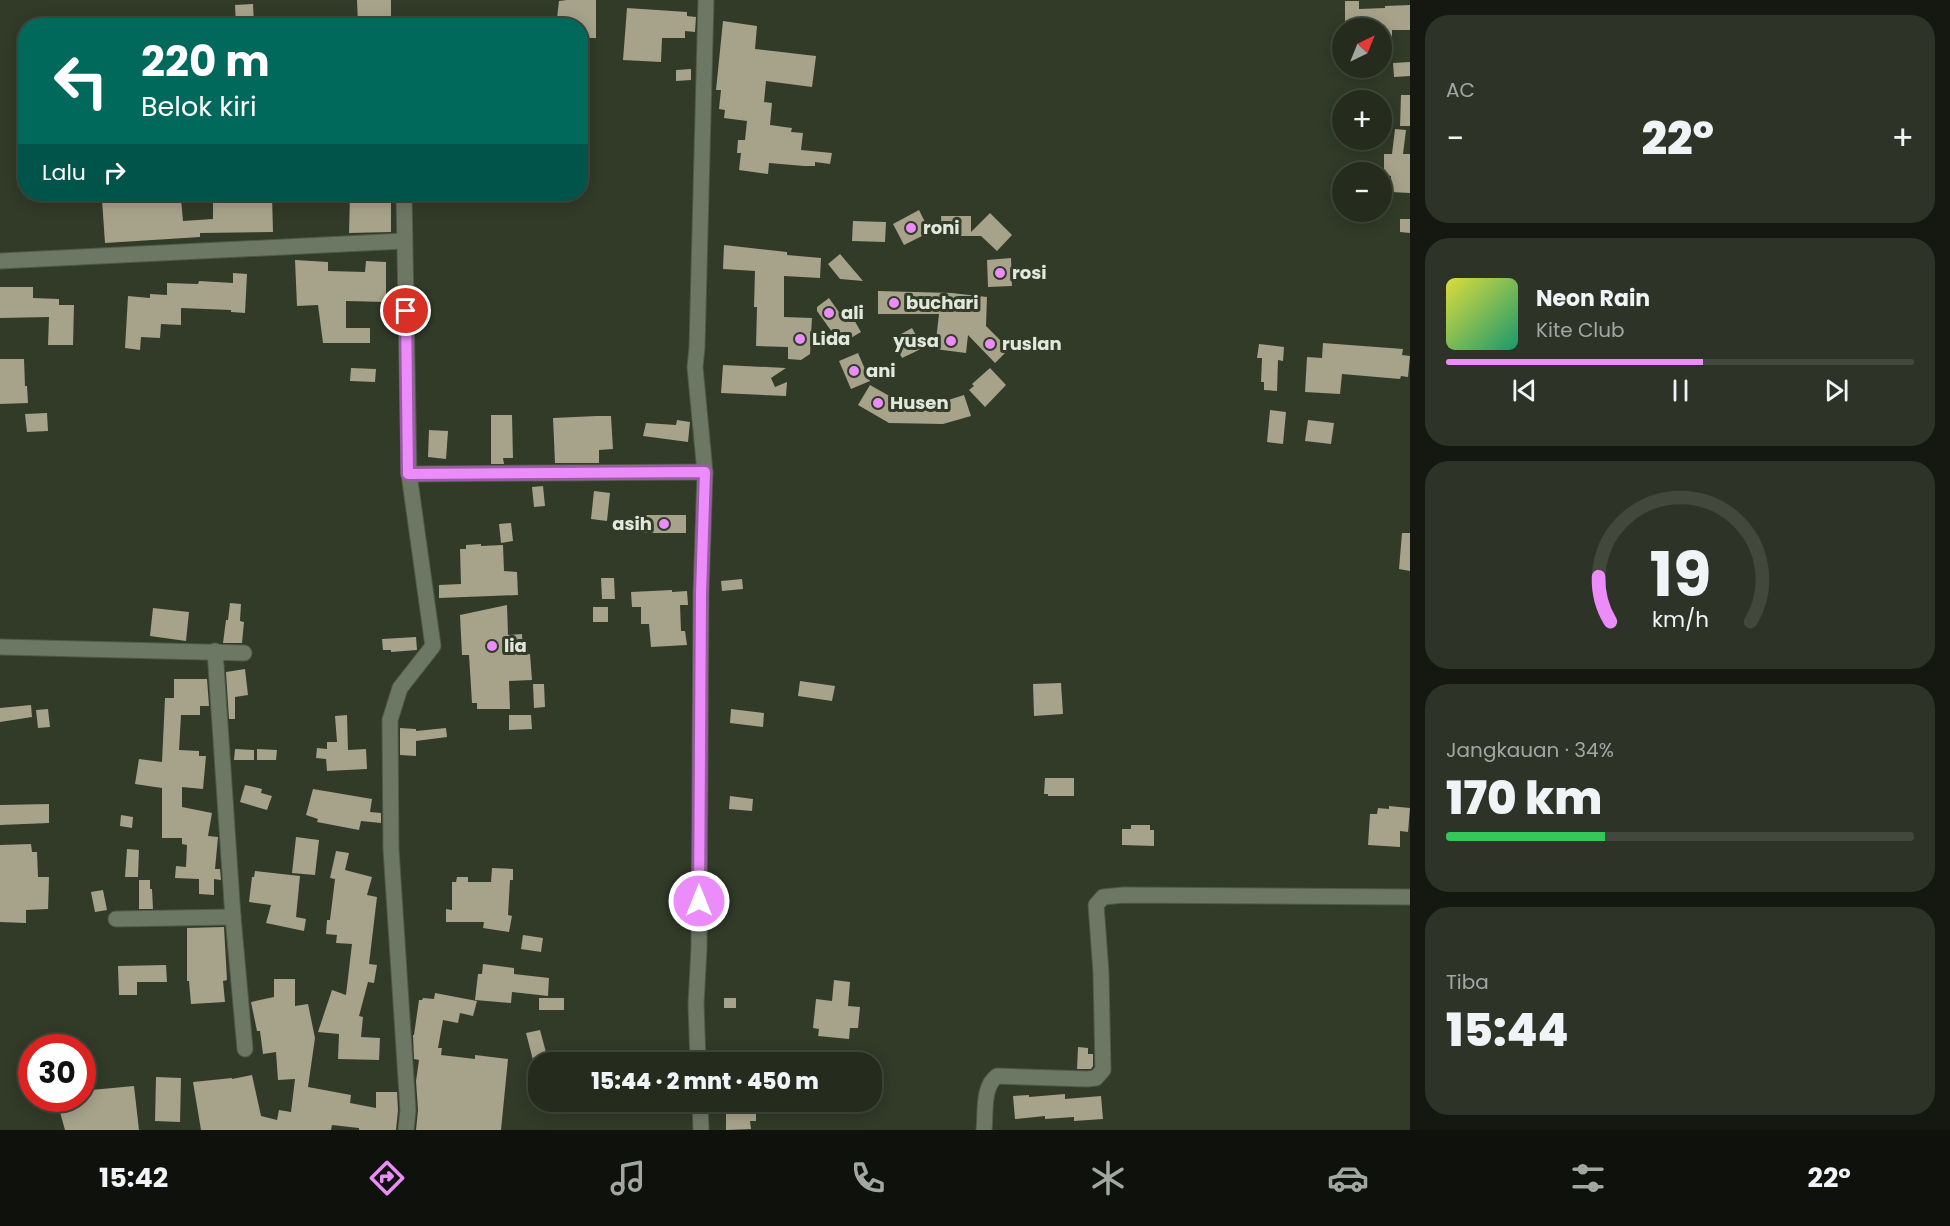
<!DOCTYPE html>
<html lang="id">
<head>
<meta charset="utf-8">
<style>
	:root { --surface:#252c1e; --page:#2d3427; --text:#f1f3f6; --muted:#a3a7a4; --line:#42483c; --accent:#ec8cfb }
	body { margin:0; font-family:Poppins,sans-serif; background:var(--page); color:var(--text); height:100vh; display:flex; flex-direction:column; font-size:22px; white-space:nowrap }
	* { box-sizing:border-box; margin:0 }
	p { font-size:20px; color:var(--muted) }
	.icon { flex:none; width:33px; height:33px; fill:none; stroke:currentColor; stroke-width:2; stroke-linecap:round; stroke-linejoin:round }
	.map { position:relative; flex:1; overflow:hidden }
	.details { display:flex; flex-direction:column; gap:15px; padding:15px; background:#141810; width:540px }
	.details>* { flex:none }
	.top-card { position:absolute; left:18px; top:18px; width:570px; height:183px; border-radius:24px; box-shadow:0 3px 15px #0003,0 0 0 2px var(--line); background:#00695c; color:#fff; overflow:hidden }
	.needle { width:39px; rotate:43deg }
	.buttons { position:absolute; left:1332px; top:18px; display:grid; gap:12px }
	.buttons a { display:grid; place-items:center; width:60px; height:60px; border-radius:50%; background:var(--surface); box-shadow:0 3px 15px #0003,0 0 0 2px var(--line); font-size:30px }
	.speed { position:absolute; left:18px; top:1034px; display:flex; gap:12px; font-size:30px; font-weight:700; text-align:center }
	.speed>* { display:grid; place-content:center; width:78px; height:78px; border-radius:50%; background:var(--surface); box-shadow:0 3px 15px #0003,0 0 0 2px var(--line); line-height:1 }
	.speed .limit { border:9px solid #d22; background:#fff; color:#111 }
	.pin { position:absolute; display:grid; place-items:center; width:51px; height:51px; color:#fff; margin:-26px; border:3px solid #fff; border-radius:50%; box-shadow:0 2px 6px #0007 }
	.me { position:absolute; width:66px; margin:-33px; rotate:0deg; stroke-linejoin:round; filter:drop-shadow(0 0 4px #0008) }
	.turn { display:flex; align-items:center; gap:21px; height:126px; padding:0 24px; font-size:27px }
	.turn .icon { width:78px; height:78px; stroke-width:2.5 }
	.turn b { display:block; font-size:42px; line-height:51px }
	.then { display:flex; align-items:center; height:57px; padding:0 24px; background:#0003; gap:12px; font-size:22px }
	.big { font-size:45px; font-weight:800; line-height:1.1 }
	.details .card { flex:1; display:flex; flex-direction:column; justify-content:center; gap:9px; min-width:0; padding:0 21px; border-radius:24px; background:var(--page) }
	.details .dial { align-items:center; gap:0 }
	.dial svg { height:156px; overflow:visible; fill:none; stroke:var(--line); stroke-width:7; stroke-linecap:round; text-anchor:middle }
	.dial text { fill:var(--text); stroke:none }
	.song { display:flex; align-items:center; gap:18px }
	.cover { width:72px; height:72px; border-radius:9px; background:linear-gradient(135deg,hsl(60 70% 55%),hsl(160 70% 35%)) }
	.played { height:6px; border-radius:3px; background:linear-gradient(90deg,var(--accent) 55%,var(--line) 55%) }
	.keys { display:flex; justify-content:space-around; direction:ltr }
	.heat { display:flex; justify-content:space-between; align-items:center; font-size:33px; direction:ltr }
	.charge { height:9px; border-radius:4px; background:linear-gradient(90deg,#34c759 34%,var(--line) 0) }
	.trip { position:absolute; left:528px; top:1052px; width:354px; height:60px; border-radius:24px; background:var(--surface); box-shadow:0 3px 15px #0003,0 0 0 2px var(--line); font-weight:800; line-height:60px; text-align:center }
	.tab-bar { display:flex; height:96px; justify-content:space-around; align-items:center; background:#0f120c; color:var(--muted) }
	.tab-bar .icon { width:42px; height:42px }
	.tab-bar .active { color:var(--accent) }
	.tab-bar b { font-size:27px; color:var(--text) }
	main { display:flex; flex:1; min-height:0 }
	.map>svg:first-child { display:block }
	.building { fill:#a7a28a }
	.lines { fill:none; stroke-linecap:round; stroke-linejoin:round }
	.minor-casing { stroke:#515949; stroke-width:17 }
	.minor { stroke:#6d7864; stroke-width:15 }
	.route-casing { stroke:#995ba3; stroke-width:15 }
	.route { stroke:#ec8cfb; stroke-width:10 }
	.poi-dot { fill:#ec8cfb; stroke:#313b28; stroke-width:2 }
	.labels { text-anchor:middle; stroke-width:6; stroke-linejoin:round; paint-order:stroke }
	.poi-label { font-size:18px; font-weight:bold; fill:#e2e8dd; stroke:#313b28; text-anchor:start }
</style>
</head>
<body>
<main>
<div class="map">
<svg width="1410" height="1130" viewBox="0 0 1410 1130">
	<rect width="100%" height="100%" fill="#313b28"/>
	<!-- building -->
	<g class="building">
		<polygon points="357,0 391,0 391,26 358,26"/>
		<polygon points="567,0 596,0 596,38 580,38 580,26 556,26 559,1"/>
		<polygon points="1345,1 1359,1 1359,9 1385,8 1385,6 1410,5 1410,30 1392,30 1392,37 1382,37 1382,28 1345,28"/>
		<polygon points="253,4 254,26 236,26 235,5"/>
		<polygon points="627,8 687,12 687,16 696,17 695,32 685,31 685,38 662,38 661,62 623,60"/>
		<polygon points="723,21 757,26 755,49 816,56 812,87 766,81 764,102 772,103 770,125 792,128 791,132 803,133 801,150 832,153 830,164 815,162 815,166 804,166 769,163 768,174 739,170 741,153 737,153 738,140 745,140 747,121 724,118 725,110 719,109 721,90 716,90"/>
		<polygon points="1410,62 1410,76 1394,77 1393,63"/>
		<polygon points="691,69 691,80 676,81 676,70"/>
		<polygon points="1401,95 1410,95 1410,126 1400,126"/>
		<polygon points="1395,129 1406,130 1403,154 1410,154 1410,193 1391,192 1391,176 1384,175 1384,154 1392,154"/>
		<polygon points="350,194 391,194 391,232 349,233"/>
		<polygon points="272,195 273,232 200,233 200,237 105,243 102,200 172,196 172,200 181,199 183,221 213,219 213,196"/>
		<polygon points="919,210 930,232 904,245 893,224"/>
		<polygon points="990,213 1012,235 997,251 981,236 942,236 941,216 971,216 971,232"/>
		<polygon points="1400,219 1410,219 1410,233 1400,232"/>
		<polygon points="853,221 886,222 885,242 852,241"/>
		<polygon points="724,245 787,252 787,255 821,258 820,278 784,276 784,317 812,318 810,354 801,360 788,359 788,347 756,346 757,307 754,307 755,271 723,269"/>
		<polygon points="840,254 863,281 840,279 828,264"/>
		<polygon points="1011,258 1012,286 988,287 987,260"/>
		<polygon points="295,260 328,262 328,271 365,272 366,261 386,262 386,302 346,301 346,328 370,328 370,343 323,343 318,305 297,306"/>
		<polygon points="233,273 247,274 245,313 231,312 231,310 181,308 181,325 161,324 160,338 141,337 140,350 125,348 128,296 150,298 150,294 167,295 167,283 198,284 199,281 233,283"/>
		<polygon points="0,287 33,287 33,298 59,299 59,305 74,305 73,345 48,345 49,317 0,318"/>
		<polygon points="878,291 952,293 987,297 986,326 1009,349 995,363 968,335 966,353 935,349 939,314 878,314"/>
		<polygon points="829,298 846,322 853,318 861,332 844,342 841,337 837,339 817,311 817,307"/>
		<polygon points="912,328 923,348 902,358 892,339"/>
		<polygon points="1323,343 1403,349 1402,355 1410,356 1408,377 1401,376 1400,379 1342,374 1340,394 1305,392 1307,357 1322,358"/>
		<polygon points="1259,344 1284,347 1283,361 1278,360 1277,391 1264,390 1264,382 1261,382 1262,358 1257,358"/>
		<polygon points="858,353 870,381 851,389 839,361"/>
		<polygon points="0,359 24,359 25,386 27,386 28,403 0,404"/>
		<polygon points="723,365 786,368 771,378 775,387 787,382 786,396 721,393"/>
		<polygon points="351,368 376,369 375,382 350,381"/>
		<polygon points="990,368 1006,385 985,407 969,390 974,386 972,384"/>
		<polygon points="870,385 900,402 939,403 964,395 971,416 943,424 889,423 858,405"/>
		<polygon points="1270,410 1286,412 1283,444 1267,442"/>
		<polygon points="47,413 48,431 27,432 25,414"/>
		<polygon points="491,415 512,415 513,458 503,458 504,464 491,464"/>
		<polygon points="597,416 611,416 613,449 599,450 599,463 555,463 553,418"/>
		<polygon points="677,420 690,422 688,442 643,436 646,423 676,425"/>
		<polygon points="1308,420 1334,423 1331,444 1305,441"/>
		<polygon points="429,430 448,431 446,459 428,457"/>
		<polygon points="543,486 545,506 534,507 532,487"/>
		<polygon points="594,491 610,493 607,521 591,519"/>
		<rect x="643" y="515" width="43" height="18"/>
		<polygon points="511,523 513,541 501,543 499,524"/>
		<polygon points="1402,533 1410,533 1410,571 1399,569"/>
		<polygon points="481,544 481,546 503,545 504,571 517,572 518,595 439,598 439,585 461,584 460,549 466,549 466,545"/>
		<polygon points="601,578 614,578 615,599 602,599"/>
		<polygon points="742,579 743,589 722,591 721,581"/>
		<polygon points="672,590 672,592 687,591 688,605 680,605 681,631 685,631 687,645 651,647 649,624 641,624 641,607 632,607 631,592"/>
		<polygon points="230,603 241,604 240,621 244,622 242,643 223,643 226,620 228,620"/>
		<polygon points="507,605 508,635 522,634 523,655 530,654 532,680 509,681 510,709 477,709 477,703 472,703 469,655 462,655 460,615"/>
		<rect x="593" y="607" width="15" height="15"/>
		<polygon points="153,608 189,612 186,641 150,636"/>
		<polygon points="416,637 417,650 391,652 391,650 383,650 382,639"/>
		<polygon points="245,669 248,695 235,697 235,719 229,719 226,672"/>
		<polygon points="174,679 207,679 209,706 200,706 200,715 181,715 179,750 199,751 199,756 206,756 203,789 182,787 182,807 212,813 208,836 218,837 215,869 220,869 221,880 214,879 214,895 199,894 199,879 175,878 176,866 186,867 187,845 182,844 182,838 162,838 162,788 135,784 139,759 162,762 165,698 174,698"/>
		<polygon points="800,681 835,686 832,701 798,696"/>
		<polygon points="1061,683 1063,714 1034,716 1033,684"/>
		<polygon points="533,684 544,684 545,707 534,708"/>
		<polygon points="31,705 32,717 0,722 0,708"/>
		<polygon points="48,709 50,727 38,728 36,710"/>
		<polygon points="731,709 764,713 763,727 730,723"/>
		<polygon points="347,715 348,750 366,749 367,769 327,771 326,759 316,758 317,748 327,749 327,742 337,742 335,716"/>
		<polygon points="509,715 531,715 532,729 509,730"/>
		<polygon points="400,728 416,729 416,731 446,728 447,737 416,741 416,756 400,755"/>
		<polygon points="235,749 254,750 254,760 234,760"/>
		<polygon points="257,749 277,750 276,760 257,760"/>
		<polygon points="1045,778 1074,778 1074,796 1048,796 1048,794 1044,794"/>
		<polygon points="245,785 262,789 261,793 272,796 267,810 240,802"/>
		<polygon points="313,789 372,799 370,812 381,813 381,823 361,821 359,830 317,822 318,819 306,815"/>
		<polygon points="730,796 753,799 752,811 729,809"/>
		<polygon points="49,804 49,823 0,825 0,805"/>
		<polygon points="1389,806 1410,808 1408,832 1400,831 1400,847 1368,845 1370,814 1377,814 1378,808 1389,809"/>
		<polygon points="121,815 133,817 132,828 120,826"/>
		<polygon points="1131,825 1150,825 1150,830 1154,830 1154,846 1122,845 1122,829 1131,829"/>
		<polygon points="296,837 319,840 315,875 292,873"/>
		<polygon points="31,844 32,852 37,852 38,877 49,877 48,909 26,910 26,923 0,922 0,845"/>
		<polygon points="127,849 139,850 138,877 125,877"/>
		<polygon points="336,851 349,853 345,870 372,877 367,895 377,897 369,964 377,965 374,983 368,982 359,1016 363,1017 361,1037 380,1038 379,1060 338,1059 339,1034 318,1032 332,990 346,995 352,944 336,943 337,935 326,934 327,920 330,920 335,879 330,878"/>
		<polygon points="492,868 513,869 513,880 510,880 508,915 512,916 509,932 483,928 484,922 446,922 446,909 452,910 452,882 456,882 457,877 468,877 468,882 491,882"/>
		<polygon points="255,871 300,876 296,917 306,919 304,931 266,923 271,905 249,902 252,877 254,877"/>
		<polygon points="139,880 150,880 150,889 152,889 153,909 139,909"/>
		<polygon points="103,890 107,910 95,912 91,892"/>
		<polygon points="224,927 227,980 223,981 225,1002 191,1004 189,981 187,981 187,928"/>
		<polygon points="523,935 543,938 541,952 521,949"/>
		<polygon points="483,964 514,968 514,974 549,978 548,996 512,992 511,1003 475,1000 478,974 482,974"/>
		<polygon points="166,965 167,982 137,982 137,995 119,995 118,966"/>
		<polygon points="274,979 295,979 295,1006 308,1004 315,1038 308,1087 351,1095 350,1103 376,1108 376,1092 397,1092 398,1110 396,1130 359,1130 359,1128 332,1125 331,1130 201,1130 193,1082 232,1078 232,1079 252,1075 261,1116 277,1120 279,1110 291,1112 295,1079 278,1080 276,1052 263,1054 260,1031 257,1031 251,1002 274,997"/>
		<polygon points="834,980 850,982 848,1006 860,1007 858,1028 850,1028 849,1039 818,1036 819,1029 813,1028 816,999 832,1001"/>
		<polygon points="435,993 477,1001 473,1016 460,1013 458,1023 443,1020 438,1048 442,1048 441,1055 475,1059 475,1055 508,1059 501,1130 416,1130 418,1110 416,1081 419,1060 414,1059 413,1035 414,1035 419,1000 422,1000 423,998 434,999"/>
		<rect x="539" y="998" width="25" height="12"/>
		<rect x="724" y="998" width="12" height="10"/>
		<polygon points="540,1030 547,1056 533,1060 526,1033"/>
		<polygon points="1078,1047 1088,1048 1088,1054 1093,1054 1093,1066 1091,1069 1077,1069"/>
		<polygon points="156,1077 181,1078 180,1122 155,1121"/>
		<polygon points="134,1086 139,1130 65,1130 58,1105 91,1096 91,1090"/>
		<polygon points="1065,1094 1065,1099 1101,1096 1103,1119 1074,1121 1074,1117 1045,1119 1045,1116 1015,1119 1013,1096 1029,1095 1029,1097"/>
		<polygon points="726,1101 748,1101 748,1105 756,1105 756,1121 750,1121 751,1129 726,1130"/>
	</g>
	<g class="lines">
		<defs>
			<g id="minor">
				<polyline points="404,194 409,474 433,646 400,688 390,720 391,849 408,1110 406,1130"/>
				<polyline points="0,261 404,241"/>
				<polyline points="409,474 705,472"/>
				<polyline points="0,647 244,653"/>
				<polyline points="215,651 233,917 245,1049"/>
				<polyline points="116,919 233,917"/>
				<polyline points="698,1062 696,1004 699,948 701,594 705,472 695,367 697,347 706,0"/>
				<polyline points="700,1101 701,1130"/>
				<path d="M 984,1130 C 986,1113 982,1087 997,1076 L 1087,1079 L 1096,1078 L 1103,1070 L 1101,973 L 1096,905 L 1103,897 L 1124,895 L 1410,897"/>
			</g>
		</defs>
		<!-- minor casing -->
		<use href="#minor" class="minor-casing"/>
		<!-- minor -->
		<use href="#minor" class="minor"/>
	</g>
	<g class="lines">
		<defs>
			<polyline id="route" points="406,311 408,474 705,472 701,594 699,901"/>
		</defs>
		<!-- route casing -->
		<use href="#route" class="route-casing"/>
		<!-- route -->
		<use href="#route" class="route"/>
	</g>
	<!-- markers -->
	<g class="poi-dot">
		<circle cx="911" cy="228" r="6"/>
		<circle cx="1000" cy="273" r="6"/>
		<circle cx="894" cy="303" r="6"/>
		<circle cx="829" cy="313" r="6"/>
		<circle cx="800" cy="339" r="6"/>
		<circle cx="951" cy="341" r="6"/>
		<circle cx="990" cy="344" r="6"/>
		<circle cx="854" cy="371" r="6"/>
		<circle cx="878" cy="403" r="6"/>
		<circle cx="664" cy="524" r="6"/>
		<circle cx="492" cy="646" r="6"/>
	</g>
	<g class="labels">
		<!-- poi labels -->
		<g class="poi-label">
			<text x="923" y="234">roni</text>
			<text x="1012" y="279">rosi</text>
			<text x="906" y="309">buchari</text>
			<text x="841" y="319">ali</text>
			<text x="812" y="345">Lida</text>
			<text x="939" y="347" text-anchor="end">yusa</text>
			<text x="1002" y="350">ruslan</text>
			<text x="866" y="377">ani</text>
			<text x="890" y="409">Husen</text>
			<text x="652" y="530" text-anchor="end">asih</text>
			<text x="504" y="652">lia</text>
		</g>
	</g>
</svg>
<div class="buttons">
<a><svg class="needle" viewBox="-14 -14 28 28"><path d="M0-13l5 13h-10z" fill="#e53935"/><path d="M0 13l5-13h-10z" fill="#a3a7a4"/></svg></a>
<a>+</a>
<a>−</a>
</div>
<div class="speed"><div class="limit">30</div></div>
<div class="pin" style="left:406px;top:311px;background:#d93025"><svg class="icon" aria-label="arrive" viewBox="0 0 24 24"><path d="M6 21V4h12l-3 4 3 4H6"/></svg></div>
<svg class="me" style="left:699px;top:901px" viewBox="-20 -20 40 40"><circle r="17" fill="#ec8cfb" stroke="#fff" stroke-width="3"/><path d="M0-11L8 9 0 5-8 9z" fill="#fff"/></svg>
<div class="trip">15:44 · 2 mnt · 450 m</div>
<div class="top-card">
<div class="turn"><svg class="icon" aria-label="left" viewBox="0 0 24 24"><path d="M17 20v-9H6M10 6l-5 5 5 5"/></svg><div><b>220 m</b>Belok kiri</div></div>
<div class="then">Lalu<svg class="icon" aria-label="right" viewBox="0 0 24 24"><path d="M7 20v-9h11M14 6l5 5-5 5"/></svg></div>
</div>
</div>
<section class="details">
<div class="card"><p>AC</p>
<div class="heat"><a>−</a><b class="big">22°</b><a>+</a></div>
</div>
<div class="card">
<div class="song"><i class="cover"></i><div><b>Neon Rain</b><p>Kite Club</p></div></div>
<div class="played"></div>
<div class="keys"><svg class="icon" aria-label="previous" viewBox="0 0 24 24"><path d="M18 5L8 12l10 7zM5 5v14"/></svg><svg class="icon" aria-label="pause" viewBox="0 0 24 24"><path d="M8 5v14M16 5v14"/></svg><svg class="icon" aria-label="next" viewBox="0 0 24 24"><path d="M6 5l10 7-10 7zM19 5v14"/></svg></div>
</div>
<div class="card dial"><svg viewBox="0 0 100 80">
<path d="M14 69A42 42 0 1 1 86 69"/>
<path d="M14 69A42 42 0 0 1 8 46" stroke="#ec8cfb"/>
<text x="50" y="56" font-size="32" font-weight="700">19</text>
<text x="50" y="72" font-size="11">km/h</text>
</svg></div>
<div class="card"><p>Jangkauan · 34%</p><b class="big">170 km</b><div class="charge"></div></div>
<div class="card"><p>Tiba</p><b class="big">15:44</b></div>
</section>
</main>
<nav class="tab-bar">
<b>15:42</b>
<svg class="icon active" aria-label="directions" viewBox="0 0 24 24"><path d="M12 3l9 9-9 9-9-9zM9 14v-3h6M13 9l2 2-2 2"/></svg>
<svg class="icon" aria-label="music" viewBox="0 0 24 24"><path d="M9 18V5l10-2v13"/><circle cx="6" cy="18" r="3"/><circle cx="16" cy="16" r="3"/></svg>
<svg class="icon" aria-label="phone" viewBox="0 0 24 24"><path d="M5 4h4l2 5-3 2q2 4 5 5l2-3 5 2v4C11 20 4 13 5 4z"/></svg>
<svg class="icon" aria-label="climate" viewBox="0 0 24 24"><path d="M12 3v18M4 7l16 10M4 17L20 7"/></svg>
<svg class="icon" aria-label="car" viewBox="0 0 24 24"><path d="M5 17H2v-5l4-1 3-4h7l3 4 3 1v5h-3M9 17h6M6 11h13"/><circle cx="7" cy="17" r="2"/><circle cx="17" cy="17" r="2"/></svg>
<svg class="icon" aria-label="filters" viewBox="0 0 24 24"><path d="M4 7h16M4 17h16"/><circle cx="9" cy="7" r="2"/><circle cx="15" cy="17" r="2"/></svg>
<b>22°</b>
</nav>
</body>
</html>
